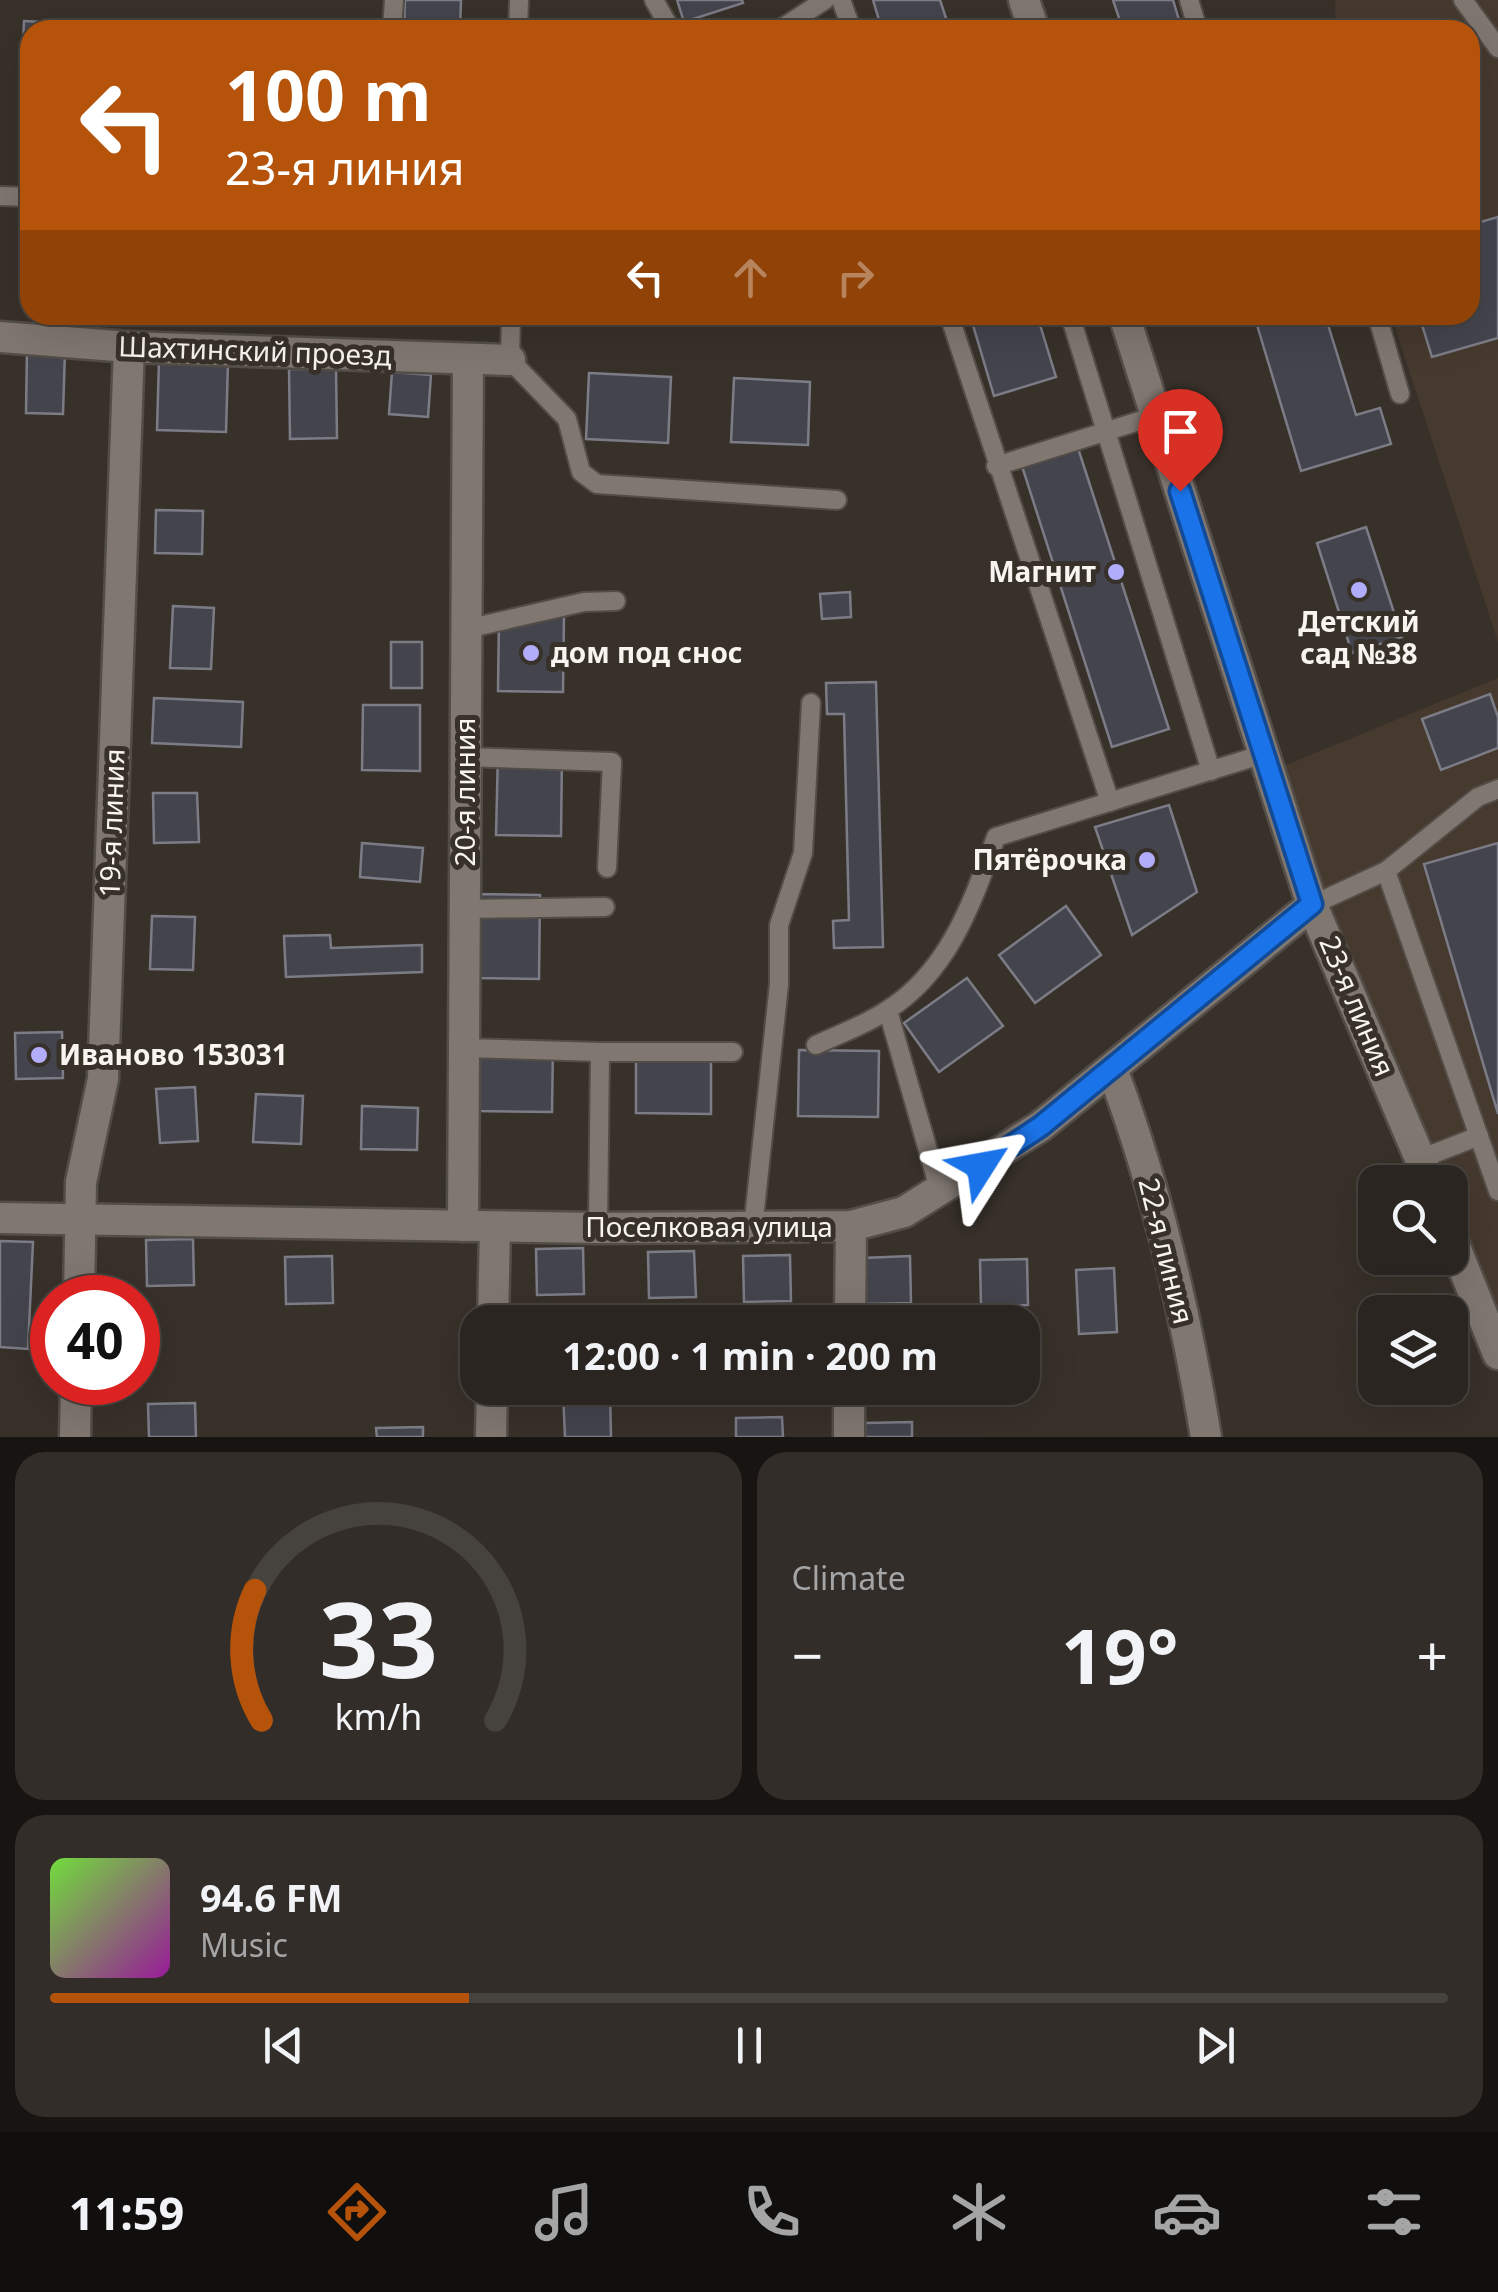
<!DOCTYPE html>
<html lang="en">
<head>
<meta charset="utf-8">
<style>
	:root { --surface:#2a2520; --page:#322d29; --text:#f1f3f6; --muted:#a5a5a5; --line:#46423e; --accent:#b45309 }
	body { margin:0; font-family:"Noto Sans",sans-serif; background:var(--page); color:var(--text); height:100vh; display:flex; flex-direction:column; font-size:38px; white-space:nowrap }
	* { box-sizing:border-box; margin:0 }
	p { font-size:32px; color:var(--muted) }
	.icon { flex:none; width:55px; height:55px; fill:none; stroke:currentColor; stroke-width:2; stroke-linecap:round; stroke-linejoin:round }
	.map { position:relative; height:1437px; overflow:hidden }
	.sheet { display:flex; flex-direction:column; gap:15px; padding:15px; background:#171412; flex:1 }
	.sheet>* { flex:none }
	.guide { position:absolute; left:20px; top:20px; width:1460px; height:305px; border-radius:30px; box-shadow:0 10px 40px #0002,0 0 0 2px var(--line); background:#b45309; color:#fff; overflow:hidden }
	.controls { position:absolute; left:1358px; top:1165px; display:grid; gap:20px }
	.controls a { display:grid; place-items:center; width:110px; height:110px; border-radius:20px; background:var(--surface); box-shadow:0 10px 40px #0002,0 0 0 2px var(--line); font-size:50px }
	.speed { position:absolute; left:30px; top:1275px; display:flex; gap:20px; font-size:50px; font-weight:700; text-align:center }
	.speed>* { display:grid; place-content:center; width:130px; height:130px; border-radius:50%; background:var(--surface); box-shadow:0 10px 40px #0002,0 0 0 2px var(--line); line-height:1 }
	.speed .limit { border:15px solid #d22; background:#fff; color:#111 }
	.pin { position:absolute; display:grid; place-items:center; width:85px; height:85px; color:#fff; margin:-102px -42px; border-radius:50% 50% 50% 0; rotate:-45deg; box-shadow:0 0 10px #0007 }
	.pin .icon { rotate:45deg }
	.me { position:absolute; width:110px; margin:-55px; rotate:56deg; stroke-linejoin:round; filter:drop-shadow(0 0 8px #0008) }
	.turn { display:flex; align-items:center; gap:35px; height:210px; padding:0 40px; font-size:45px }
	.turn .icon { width:130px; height:130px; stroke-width:2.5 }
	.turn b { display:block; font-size:70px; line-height:85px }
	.lanes { display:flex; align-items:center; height:95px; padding:0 40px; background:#0003; justify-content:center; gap:50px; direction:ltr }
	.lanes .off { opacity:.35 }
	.big { font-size:75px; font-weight:700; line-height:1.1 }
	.sheet .card { flex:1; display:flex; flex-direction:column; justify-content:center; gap:15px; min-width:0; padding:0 35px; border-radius:30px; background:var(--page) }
	.sheet .dial { align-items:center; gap:0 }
	.dial svg { height:260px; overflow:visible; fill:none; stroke:var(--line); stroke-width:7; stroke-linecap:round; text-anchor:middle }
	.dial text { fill:var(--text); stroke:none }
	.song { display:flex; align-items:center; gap:30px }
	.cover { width:120px; height:120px; border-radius:15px; background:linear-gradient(135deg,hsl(100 70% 55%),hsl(300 70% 35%)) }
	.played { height:10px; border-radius:5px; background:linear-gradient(90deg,var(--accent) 30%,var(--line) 30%) }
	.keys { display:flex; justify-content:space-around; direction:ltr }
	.heat { display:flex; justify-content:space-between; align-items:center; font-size:55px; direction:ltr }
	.sheet .tiles { flex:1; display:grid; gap:15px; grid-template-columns:1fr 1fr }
	.card:last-child { grid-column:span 2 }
	.trip { position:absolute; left:460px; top:1305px; width:580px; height:100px; border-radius:30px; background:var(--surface); box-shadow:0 10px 40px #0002,0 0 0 2px var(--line); font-weight:700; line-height:100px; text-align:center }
	.menu { display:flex; height:160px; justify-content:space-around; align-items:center; background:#110f0d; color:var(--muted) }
	.menu .icon { width:70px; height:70px }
	.menu .selected { color:var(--accent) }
	.menu b { font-size:45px; color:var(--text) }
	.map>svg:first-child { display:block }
	.built { fill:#46392e }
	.building { fill:#44444d; stroke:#7c7c87; stroke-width:2.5 }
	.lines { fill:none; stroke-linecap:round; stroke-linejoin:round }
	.service-casing { stroke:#534d48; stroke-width:22 }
	.minor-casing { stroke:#534d48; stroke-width:35 }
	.tertiary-casing { stroke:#534d48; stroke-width:35 }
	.service { stroke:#807770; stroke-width:18 }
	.minor { stroke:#807770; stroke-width:30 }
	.tertiary { stroke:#807770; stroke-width:30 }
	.route-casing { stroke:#114b97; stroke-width:25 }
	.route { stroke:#1a73e8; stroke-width:18 }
	.poi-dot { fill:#b1adfa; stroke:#38312a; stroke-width:4 }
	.labels { text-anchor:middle; stroke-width:10; stroke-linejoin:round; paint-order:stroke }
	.street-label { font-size:28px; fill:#f9f4f0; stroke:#38312a }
	.poi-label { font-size:28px; font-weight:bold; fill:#f9f4f0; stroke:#38312a; text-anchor:end }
</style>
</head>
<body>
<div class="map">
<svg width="1498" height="1437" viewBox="0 0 1498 1437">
	<rect width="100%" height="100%" fill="#38312a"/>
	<!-- built -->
	<g class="built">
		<polygon points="1335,0 1498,0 1498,642 1391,315 1470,315 1470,30 1336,30"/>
		<polygon points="1498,678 1498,1348 1450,1240 1450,1182 1424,1182 1276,769"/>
	</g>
	<!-- building -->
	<g class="building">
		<polygon points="405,0 461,0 460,30 404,30"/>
		<polygon points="677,0 742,0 743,3 684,22"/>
		<polygon points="873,0 940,0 950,30 882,30"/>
		<polygon points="1113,0 1173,0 1182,30 1123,30"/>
		<polygon points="24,21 80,24 80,30 30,30 30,109 20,108"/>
		<polygon points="1498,217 1498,338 1432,357 1419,315 1470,315 1470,225"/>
		<polygon points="970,315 1037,315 1056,377 994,396"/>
		<polygon points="1254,315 1325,315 1356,415 1380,408 1391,444 1301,471"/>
		<polygon points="27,349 65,350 63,414 26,413"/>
		<polygon points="159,360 228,362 226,432 157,430"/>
		<polygon points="289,369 336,369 337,438 290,439"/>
		<polygon points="392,372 431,375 428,417 389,414"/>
		<polygon points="589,373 671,377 668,443 586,439"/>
		<polygon points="734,378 810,382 808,445 731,442"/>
		<polygon points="1077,445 1169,729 1112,747 1021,463"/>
		<polygon points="156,510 203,511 202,554 155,553"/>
		<polygon points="1366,527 1402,637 1352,653 1317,543"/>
		<polygon points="850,592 851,617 822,619 820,594"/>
		<polygon points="173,606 214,608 211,669 170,668"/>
		<polygon points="499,615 564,615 563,692 498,691"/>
		<rect x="391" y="642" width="31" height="46"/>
		<polygon points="876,682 883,947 834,948 833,921 849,920 844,714 827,714 826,683"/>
		<polygon points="1490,694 1498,717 1498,748 1441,770 1422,719"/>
		<polygon points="154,698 243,702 241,747 152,743"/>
		<polygon points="363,705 420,705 420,771 362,770"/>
		<polygon points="498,752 562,753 561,836 496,835"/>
		<polygon points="153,793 197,793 199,842 154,843"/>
		<polygon points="1169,805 1197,892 1132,935 1095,827"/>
		<polygon points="362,843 423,848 420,882 360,877"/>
		<polygon points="1498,843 1498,1114 1424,864"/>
		<polygon points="476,894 540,895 539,979 476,978"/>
		<polygon points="1066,906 1101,955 1035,1003 999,955"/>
		<polygon points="152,916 195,917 193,970 150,969"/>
		<polygon points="330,935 331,948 422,945 422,972 286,977 284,936"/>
		<polygon points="967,978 1003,1026 939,1072 904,1023"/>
		<polygon points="62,1032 63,1078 16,1079 15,1033"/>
		<polygon points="474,1045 553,1046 552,1112 474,1111"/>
		<polygon points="636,1048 711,1049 711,1114 636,1113"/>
		<polygon points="799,1050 879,1051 878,1117 798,1116"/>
		<polygon points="195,1087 198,1141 160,1143 156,1089"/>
		<polygon points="256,1094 303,1096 301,1144 253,1142"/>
		<polygon points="362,1106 418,1108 417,1150 361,1149"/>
		<polygon points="193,1239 194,1285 147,1286 146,1240"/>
		<polygon points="0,1241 33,1242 28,1349 0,1347"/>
		<polygon points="583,1248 584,1294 537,1295 536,1249"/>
		<polygon points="694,1251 696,1297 649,1298 648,1252"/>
		<polygon points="790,1255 791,1301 744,1302 743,1256"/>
		<polygon points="332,1256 333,1303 286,1304 285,1257"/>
		<polygon points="910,1256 911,1303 864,1304 863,1258"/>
		<polygon points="1027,1259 1028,1305 981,1306 980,1260"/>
		<polygon points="1114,1268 1117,1332 1079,1334 1076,1270"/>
		<polygon points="610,1391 611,1437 565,1437 563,1392"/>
		<polygon points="195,1403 196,1437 149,1437 148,1404"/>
		<polygon points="782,1417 783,1437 736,1437 736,1418"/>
		<polygon points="912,1422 912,1437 865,1437 865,1423"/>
		<polygon points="423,1427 423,1437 377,1437 376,1428"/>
	</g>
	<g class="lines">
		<defs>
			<g id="service">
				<polyline points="654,0 671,30"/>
				<polyline points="841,0 852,30"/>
				<polyline points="1189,0 1198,30"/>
				<polyline points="1463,0 1498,48"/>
				<polyline points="392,30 394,0"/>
				<polyline points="518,30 519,0"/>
				<polyline points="779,30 825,0"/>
				<polyline points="0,196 30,197"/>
				<polyline points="511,315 510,360 567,419 581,472 597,484 837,500"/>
				<polyline points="949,315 1110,802"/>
				<polyline points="1070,315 1211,771"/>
				<polyline points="1377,315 1400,394"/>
				<polyline points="996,466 1155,416"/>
				<polyline points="466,629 584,602 616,601"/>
				<polyline points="466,757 612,762 607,868"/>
				<polyline points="1386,871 1498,1191"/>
				<polyline points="1312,905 1386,871 1478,797 1498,789"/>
				<polyline points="465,909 605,907"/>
				<polyline points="888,1011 940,1192"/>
				<path d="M 816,1045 C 839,1034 865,1025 886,1011 C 949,972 972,903 996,837 L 1264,754"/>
				<polyline points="464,1048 600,1052"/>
				<polyline points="1420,1159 1479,1136"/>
				<polyline points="598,1228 600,1052 733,1052"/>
				<polyline points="753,1228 779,984 779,925 803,853 811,703"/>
			</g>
			<g id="minor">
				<polyline points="0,337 129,347 510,360"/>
				<polyline points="1312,905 1430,1182"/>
				<path d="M 1112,1069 C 1156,1186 1186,1314 1206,1437"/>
				<polyline points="463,1226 468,359"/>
				<polyline points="1450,1234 1498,1354"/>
				<polyline points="79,1298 81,1182 103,1079 129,347"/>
				<polyline points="493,1322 495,1227"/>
				<polyline points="850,1322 851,1226"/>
				<polyline points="75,1437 76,1382"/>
				<polyline points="491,1437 492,1388"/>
				<polyline points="849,1437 849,1388"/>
			</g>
			<g id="tertiary">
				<polyline points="1024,0 1034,30"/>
				<polyline points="0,1218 598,1228 851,1226 904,1212 1041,1126 1312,905 1124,315"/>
			</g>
		</defs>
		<!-- service casing -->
		<use href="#service" class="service-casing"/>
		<!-- minor casing -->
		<use href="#minor" class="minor-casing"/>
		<!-- tertiary casing -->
		<use href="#tertiary" class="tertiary-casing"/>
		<!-- service -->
		<use href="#service" class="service"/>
		<!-- minor -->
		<use href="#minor" class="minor"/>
		<!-- tertiary -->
		<use href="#tertiary" class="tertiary"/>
	</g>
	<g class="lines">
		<defs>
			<polyline id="route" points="981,1166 1041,1126 1312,904 1180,491"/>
		</defs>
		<!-- route casing -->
		<use href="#route" class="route-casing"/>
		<!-- route -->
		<use href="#route" class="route"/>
	</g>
	<!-- markers -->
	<g class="poi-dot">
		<circle cx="1116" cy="572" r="10"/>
		<circle cx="1359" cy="590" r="10"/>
		<circle cx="531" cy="653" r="10"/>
		<circle cx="1147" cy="860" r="10"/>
		<circle cx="39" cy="1055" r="10"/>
	</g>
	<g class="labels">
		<!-- street labels -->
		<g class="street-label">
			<text transform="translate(255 351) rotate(2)" y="10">Шахтинский проезд</text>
			<text transform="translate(465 792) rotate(-90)" y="10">20-я линия</text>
			<text transform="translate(112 823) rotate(-88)" y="10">19-я линия</text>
			<text transform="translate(1357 1006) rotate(67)" y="10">23-я линия</text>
			<text x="709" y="1237">Поселковая улица</text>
			<text transform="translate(1166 1251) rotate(76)" y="10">22-я линия</text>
		</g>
		<!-- poi labels -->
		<g class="poi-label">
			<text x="1096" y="582">Магнит</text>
			<text x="1359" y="632" text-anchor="middle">Детский<tspan x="1359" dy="32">сад №38</tspan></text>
			<text x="551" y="663" text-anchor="start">дом под снос</text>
			<text x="1127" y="870">Пятёрочка</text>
			<text x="59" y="1065" text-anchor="start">Иваново 153031</text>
		</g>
	</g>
</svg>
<div class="controls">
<a><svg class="icon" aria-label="search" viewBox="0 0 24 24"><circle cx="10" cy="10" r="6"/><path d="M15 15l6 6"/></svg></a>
<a><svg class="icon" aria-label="layers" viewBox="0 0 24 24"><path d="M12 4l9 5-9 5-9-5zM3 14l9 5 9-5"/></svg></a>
</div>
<div class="speed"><div class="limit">40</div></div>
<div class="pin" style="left:1180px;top:491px;background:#d93025"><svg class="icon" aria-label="arrive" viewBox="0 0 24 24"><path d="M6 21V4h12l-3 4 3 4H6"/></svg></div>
<svg class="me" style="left:981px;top:1166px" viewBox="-20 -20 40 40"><path d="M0-17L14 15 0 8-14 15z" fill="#1a73e8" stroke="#fff" stroke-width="4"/></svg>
<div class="trip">12:00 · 1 min · 200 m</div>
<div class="guide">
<div class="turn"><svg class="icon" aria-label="left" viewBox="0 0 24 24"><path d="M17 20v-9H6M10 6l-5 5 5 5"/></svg><div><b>100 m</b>23-я линия</div></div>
<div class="lanes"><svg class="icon" aria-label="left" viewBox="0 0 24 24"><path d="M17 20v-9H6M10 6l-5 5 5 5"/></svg><svg class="icon off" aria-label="ahead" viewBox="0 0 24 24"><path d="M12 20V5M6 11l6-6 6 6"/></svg><svg class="icon off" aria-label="right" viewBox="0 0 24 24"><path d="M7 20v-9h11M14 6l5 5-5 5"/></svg></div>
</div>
</div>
<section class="sheet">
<div class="tiles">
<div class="card dial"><svg viewBox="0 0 100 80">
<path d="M14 69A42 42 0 1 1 86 69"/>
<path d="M14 69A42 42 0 0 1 12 29" stroke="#b45309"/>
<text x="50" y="56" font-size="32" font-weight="700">33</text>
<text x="50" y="72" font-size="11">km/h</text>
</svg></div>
<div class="card"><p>Climate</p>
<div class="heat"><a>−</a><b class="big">19°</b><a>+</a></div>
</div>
<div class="card">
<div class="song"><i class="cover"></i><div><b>94.6 FM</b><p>Music</p></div></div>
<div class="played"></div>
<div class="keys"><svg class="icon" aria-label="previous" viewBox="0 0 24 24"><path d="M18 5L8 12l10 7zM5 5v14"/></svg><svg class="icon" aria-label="pause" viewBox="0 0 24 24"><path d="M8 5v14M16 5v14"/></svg><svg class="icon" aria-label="next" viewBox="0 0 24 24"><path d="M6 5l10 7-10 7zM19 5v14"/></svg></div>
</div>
</div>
</section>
<nav class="menu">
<b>11:59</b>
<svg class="icon selected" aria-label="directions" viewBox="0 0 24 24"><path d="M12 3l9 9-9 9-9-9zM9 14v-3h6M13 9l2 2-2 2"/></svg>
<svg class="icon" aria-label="music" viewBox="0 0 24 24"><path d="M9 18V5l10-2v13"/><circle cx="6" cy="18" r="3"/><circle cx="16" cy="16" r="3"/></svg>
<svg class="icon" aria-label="phone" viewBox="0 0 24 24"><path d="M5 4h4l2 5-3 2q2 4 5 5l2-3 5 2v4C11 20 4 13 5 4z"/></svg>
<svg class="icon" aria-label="climate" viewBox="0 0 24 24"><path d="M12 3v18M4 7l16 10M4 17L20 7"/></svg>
<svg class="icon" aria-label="car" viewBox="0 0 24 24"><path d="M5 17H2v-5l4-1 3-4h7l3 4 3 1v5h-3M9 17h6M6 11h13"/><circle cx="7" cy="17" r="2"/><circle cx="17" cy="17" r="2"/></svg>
<svg class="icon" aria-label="filters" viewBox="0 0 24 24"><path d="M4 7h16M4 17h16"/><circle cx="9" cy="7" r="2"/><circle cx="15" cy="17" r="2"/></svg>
</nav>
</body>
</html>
